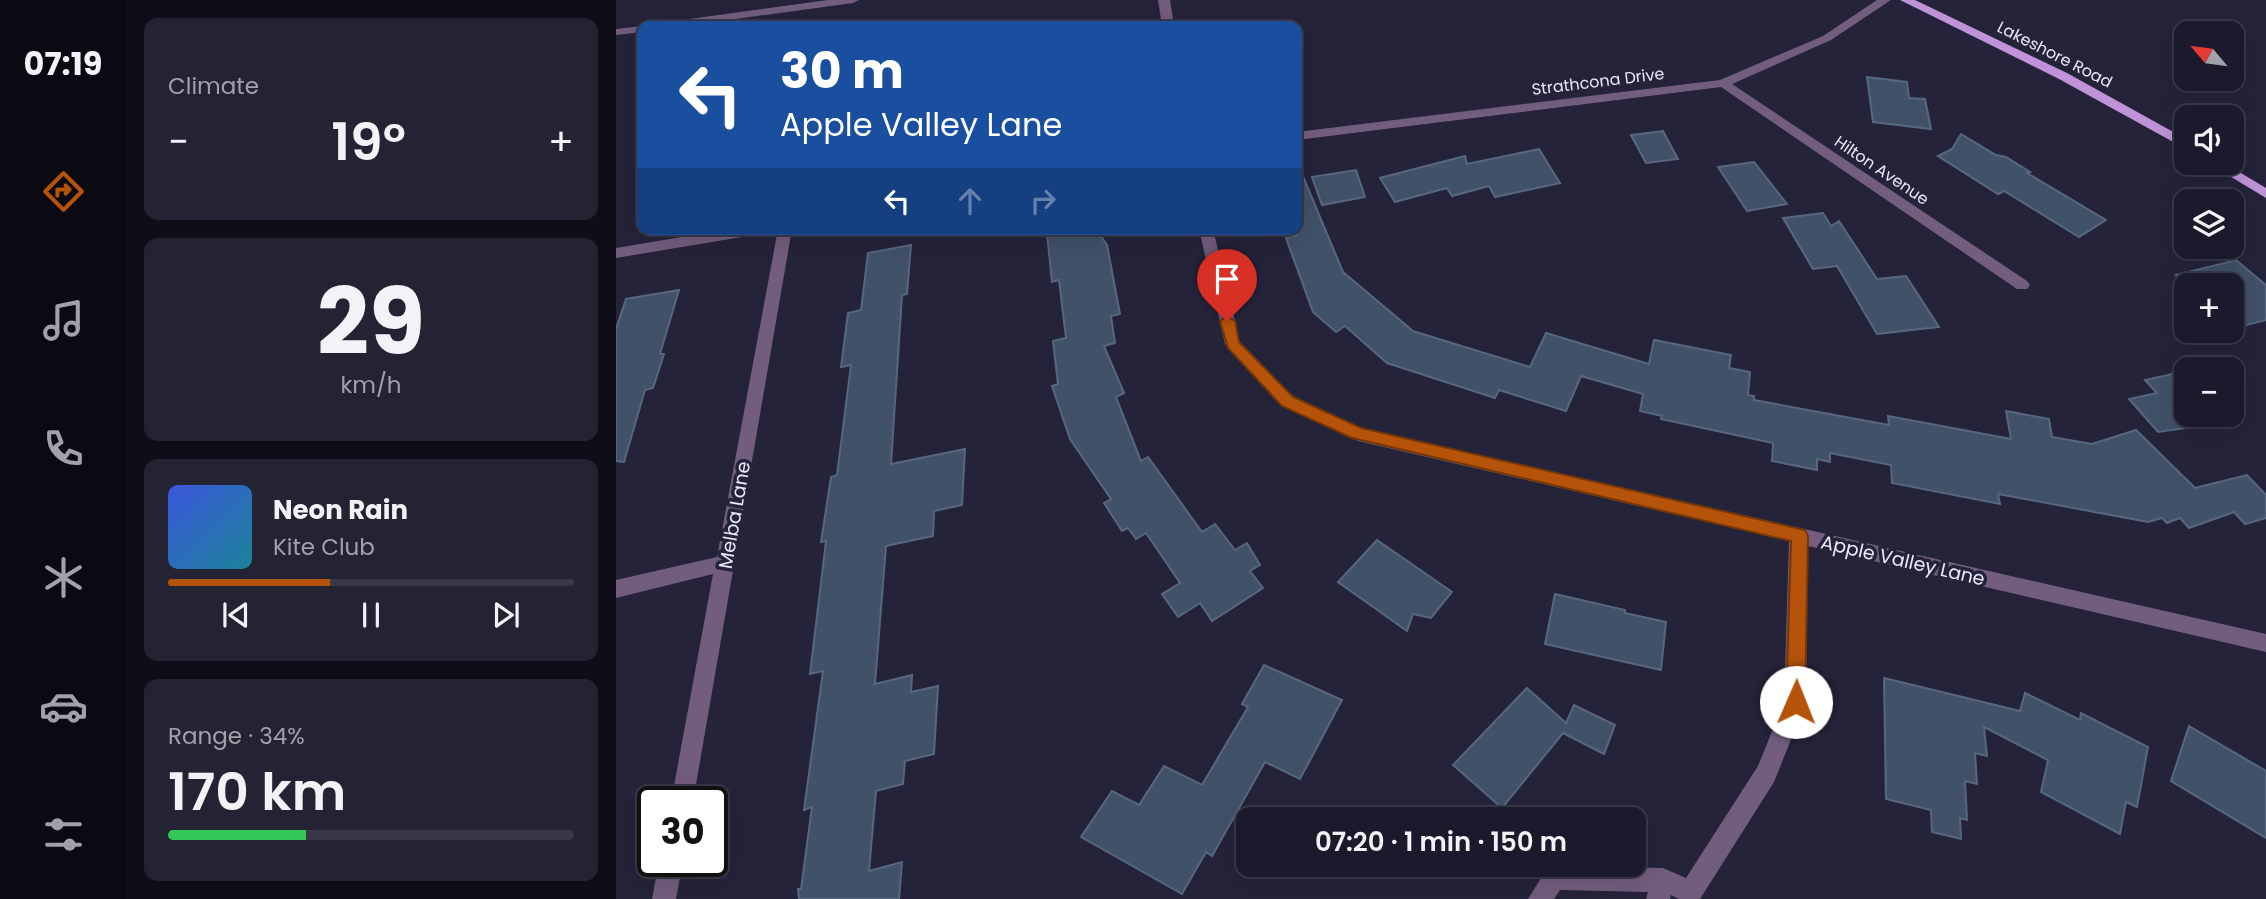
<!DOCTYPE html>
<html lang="en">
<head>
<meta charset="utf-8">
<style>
	:root { --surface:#1b1a2c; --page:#242334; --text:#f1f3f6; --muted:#a0a1a9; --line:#393848; --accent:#b45309 }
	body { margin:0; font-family:Poppins,sans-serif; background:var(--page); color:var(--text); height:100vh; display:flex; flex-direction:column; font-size:26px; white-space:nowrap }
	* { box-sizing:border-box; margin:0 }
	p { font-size:23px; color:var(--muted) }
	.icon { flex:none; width:38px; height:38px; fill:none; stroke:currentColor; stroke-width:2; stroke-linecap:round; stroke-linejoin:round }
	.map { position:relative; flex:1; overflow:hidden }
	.panel { display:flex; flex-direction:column; gap:18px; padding:18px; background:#0f0e18; width:490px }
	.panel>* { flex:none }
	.banner { position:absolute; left:21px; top:21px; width:665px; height:214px; border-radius:14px; box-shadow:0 7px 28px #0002,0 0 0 2px var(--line); background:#1a4fa0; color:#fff; overflow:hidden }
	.needle { width:46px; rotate:299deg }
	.buttons { position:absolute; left:1558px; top:21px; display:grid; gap:14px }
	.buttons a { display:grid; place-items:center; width:70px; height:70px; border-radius:14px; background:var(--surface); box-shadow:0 7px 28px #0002,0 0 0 2px var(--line); font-size:35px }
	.speed { position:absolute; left:21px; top:786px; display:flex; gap:14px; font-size:35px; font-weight:700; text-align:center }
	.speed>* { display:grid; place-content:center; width:91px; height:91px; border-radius:50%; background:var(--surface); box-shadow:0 7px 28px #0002,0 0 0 2px var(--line); line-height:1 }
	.speed .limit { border:4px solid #111; border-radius:10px; background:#fff; color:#111 }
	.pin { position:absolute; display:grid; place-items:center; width:60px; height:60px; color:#fff; margin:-72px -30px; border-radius:50% 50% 50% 0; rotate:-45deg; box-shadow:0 0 7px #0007 }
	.pin .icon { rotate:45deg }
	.me { position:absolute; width:77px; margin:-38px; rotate:1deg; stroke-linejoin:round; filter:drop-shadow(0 0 5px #0008) }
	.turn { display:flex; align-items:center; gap:24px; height:147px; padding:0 28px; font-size:32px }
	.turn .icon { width:91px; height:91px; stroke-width:2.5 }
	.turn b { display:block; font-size:49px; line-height:60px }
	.lanes { display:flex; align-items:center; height:66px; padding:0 28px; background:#0003; justify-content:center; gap:35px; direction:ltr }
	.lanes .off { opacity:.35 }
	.big { font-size:52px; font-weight:600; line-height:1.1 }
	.panel .card { flex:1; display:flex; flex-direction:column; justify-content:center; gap:10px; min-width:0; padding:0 24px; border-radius:14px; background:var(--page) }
	.panel .dial { align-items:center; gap:0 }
	.dial b { font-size:91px; line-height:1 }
	.song { display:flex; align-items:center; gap:21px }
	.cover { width:84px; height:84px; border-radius:10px; background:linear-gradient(135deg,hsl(230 70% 55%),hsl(190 70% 35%)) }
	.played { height:7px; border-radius:4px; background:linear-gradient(90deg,var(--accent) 40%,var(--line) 40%) }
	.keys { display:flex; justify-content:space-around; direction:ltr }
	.heat { display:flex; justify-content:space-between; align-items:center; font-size:38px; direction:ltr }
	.charge { height:10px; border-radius:5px; background:linear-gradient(90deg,#34c759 34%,var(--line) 0) }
	.trip { position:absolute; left:620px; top:807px; width:410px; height:70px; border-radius:14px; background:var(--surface); box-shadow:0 7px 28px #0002,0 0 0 2px var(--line); font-weight:600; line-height:70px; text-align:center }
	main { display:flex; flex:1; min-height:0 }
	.tab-bar { display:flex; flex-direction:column; width:126px; justify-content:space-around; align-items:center; background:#0b0a12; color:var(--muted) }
	.tab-bar .icon { width:49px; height:49px }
	.tab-bar .on { color:var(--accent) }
	.tab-bar b { font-size:32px; color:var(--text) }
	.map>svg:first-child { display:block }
	.building { fill:#415168; stroke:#57677f; stroke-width:2 }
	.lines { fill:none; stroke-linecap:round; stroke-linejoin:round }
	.minor { fill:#735d7e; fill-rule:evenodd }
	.primary { fill:#c093d8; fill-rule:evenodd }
	.route { fill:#b45309; stroke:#753606; stroke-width:2 }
	.labels { text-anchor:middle; stroke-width:7; stroke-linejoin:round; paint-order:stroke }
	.far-street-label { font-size:16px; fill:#e8e8f8; stroke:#24233a }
	.street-label { font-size:19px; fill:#e8e8f8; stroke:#24233a }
</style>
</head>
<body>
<main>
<nav class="tab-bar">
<b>07:19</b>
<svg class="icon on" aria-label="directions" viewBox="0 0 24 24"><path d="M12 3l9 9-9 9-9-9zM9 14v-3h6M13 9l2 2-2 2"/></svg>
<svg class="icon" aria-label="music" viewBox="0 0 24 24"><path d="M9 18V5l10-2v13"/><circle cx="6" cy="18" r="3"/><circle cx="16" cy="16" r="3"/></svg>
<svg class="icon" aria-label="phone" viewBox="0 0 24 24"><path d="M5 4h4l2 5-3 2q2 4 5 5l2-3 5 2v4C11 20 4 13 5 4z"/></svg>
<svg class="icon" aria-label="climate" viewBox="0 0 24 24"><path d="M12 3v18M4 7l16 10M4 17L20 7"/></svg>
<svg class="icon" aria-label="car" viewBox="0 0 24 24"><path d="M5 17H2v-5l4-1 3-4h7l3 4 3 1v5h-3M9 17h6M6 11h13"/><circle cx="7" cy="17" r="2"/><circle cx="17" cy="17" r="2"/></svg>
<svg class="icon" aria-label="filters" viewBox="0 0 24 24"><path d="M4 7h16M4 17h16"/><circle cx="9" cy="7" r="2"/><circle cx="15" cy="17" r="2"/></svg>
</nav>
<section class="panel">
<div class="card"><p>Climate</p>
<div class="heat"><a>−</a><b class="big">19°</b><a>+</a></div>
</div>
<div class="card dial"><b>29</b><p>km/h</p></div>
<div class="card">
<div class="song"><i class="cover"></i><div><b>Neon Rain</b><p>Kite Club</p></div></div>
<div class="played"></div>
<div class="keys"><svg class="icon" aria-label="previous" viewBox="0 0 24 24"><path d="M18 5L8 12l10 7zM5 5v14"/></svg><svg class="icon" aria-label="pause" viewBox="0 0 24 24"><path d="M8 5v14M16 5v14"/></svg><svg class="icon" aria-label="next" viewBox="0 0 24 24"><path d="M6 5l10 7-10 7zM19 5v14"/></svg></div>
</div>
<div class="card"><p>Range · 34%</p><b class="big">170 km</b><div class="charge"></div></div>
</section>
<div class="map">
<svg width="1650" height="899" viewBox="0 0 1650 899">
	<rect width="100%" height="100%" fill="#24233a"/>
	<!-- building -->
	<g class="building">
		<polygon points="1251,77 1291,82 1293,98 1309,99 1315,129 1257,122"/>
		<polygon points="1047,131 1062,159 1030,163 1015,135"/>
		<polygon points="1345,134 1380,155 1390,157 1414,172 1411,173 1490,220 1463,237 1388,191 1382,194 1322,156 1336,149"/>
		<polygon points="923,149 944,183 879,197 873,186 836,196 831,188 779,202 764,178 849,156 851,164"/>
		<polygon points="681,162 727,272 797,331 914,367 930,333 1033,364 1038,340 1115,355 1113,368 1134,372 1132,395 1138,396 1138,400 1273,425 1272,416 1395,439 1390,411 1433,419 1436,437 1476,444 1520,430 1579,488 1631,475 1650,495 1650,518 1629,524 1618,512 1573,528 1564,518 1551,523 1546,518 1532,522 1382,494 1384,504 1276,483 1275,465 1214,453 1214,462 1201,459 1201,470 1156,461 1157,443 1045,419 1046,416 1024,411 1027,394 965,376 950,411 883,390 879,398 771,363 729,326 720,332 697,312 670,238 681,235"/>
		<polygon points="1138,162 1171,204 1131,211 1102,167"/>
		<polygon points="740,170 749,197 706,205 696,177"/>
		<polygon points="1207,213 1215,226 1223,221 1261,279 1290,276 1323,327 1261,334 1221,266 1197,269 1167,218"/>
		<polygon points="447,229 480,229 491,245 504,314 495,316 499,343 488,346 508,393 500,397 525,461 532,457 586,532 599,524 619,550 631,543 644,565 634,571 647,588 596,621 584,603 562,617 546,594 564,583 530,533 520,539 512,528 506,531 488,503 495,499 454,439 436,386 442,384 437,341 450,338 443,280 436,282 431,233"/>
		<polygon points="295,245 291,294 286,295 275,464 349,449 346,505 318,511 317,536 270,546 259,684 296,675 295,692 322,686 318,754 289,761 287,784 260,791 253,871 286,862 283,899 183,899 182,889 185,889 196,807 188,810 207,671 194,674 210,541 205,542 215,477 221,475 235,365 225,367 232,313 245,310 252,253"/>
		<polygon points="1620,260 1650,285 1650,320 1619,328 1615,325 1615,285 1571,285 1560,275"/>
		<polygon points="63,290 44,354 48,354 37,388 29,390 8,462 0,461 0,329 10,299"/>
		<polygon points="1570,371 1570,428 1542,432 1513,399 1541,393 1529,380"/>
		<polygon points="761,540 836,592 815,618 797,614 791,631 722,582"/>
		<polygon points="939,594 1009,610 1009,613 1050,622 1045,670 929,644"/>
		<polygon points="648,665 726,700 684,779 649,762 596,856 590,852 566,894 465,837 496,791 523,805 548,766 586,785 632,707 626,704"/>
		<polygon points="1268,678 1404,711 1409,693 1464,720 1465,713 1532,747 1521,807 1510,802 1504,834 1425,792 1432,760 1368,727 1371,756 1359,753 1361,784 1349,781 1351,820 1344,818 1345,839 1316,832 1315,810 1270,799"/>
		<polygon points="911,688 950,723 958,705 999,725 988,754 947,733 886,808 837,765"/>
		<polygon points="1573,726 1650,771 1650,838 1555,781"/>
	</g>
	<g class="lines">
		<!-- minor -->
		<g class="minor">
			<polygon points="212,0 243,0 237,3 68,26 38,26 44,23"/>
			<polygon points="542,0 554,0 558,26 546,26"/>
			<polygon points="1261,0 1275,0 1215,40 1116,84 1411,281 1414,285 1411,289 1401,289 1105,87 681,140 681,132 1104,80 1207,36"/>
			<polygon points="26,26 26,32 0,35 0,29 26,26 29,26"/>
			<polygon points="113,229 151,229 144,234 0,258 0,248"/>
			<polygon points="162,229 176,229 77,802 55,802 97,574 0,598 0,580 101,557"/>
			<polygon points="583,229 597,229 624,342 677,396 745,428 1650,634 1650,652 1192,546 1190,702 1158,782 1084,899 1063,899 1055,895 1054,899 1030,899 1032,892 944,890 938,899 912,899 930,870 938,866 1047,868 1070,878 1142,766 1168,702 1173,541 742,441 665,406 609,344"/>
			<polygon points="43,861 67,861 60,899 36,899"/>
		</g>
		<!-- primary -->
		<g class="primary">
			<polygon points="1284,0 1299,0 1451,73 1570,139 1570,149 1443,79"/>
			<polygon points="1592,163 1608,163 1650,188 1650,198"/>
		</g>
	</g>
	<!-- route -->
	<polygon class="route" points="611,316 619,321 623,342 677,397 745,428 1189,530 1192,536 1189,702 1186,709 1180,712 1173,709 1170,702 1175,541 736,438 666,406 612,348 604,321"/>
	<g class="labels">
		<!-- far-street labels -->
		<g class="far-street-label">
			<text transform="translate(1439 54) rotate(27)" y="6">Lakeshore Road</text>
			<text transform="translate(982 81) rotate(-7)" y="6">Strathcona Drive</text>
			<text transform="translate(1266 170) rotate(34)" y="6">Hilton Avenue</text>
		</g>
		<!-- street labels -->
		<g class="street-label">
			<text transform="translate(118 515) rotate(-80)" y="7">Melba Lane</text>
			<text transform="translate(1287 560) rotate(13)" y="7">Apple Valley Lane</text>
		</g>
	</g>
</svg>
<div class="buttons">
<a><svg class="needle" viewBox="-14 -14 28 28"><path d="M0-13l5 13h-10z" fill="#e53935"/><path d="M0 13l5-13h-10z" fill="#a0a1a9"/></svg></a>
<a><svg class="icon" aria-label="sound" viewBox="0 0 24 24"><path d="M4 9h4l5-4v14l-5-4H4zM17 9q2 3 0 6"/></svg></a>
<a><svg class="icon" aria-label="layers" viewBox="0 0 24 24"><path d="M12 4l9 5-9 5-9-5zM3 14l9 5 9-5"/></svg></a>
<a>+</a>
<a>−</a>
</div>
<div class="speed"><div class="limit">30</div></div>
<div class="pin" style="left:611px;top:321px;background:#d93025"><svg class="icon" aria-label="arrive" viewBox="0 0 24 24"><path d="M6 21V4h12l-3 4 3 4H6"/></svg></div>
<svg class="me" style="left:1180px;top:702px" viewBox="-20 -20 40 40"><circle r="19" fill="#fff"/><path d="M0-13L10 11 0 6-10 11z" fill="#b45309"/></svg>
<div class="trip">07:20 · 1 min · 150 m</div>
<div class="banner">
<div class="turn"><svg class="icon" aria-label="left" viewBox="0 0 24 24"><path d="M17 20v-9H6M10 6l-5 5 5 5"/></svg><div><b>30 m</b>Apple Valley Lane</div></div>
<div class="lanes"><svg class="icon" aria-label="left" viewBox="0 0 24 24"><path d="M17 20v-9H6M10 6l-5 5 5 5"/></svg><svg class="icon off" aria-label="ahead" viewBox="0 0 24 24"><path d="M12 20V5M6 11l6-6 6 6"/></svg><svg class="icon off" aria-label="right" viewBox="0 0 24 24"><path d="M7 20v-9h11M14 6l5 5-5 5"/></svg></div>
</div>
</div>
</main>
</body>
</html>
